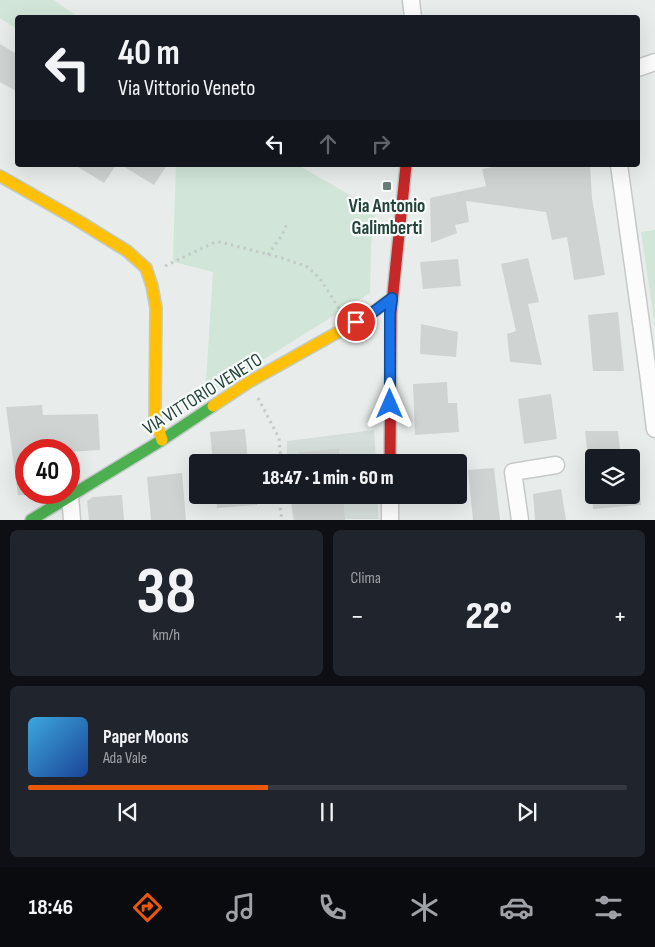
<!DOCTYPE html>
<html lang="it">
<head>
<meta charset="utf-8">
<style>
	:root { --surface:#171b24; --page:#20242c; --text:#f1f3f6; --muted:#9ea1a6; --line:#363941; --accent:#ea580c }
	body { margin:0; font-family:"Sofia Sans Condensed",sans-serif; background:var(--page); color:var(--text); height:100vh; display:flex; flex-direction:column; font-size:19px; white-space:nowrap }
	* { box-sizing:border-box; margin:0 }
	p { font-size:16px; color:var(--muted) }
	.icon { flex:none; width:28px; height:28px; fill:none; stroke:currentColor; stroke-width:2; stroke-linecap:round; stroke-linejoin:round }
	.map { position:relative; height:520px; overflow:hidden }
	.panel { display:flex; flex-direction:column; gap:10px; padding:10px; background:#0d0f14; flex:1 }
	.panel>* { flex:none }
	.banner { position:absolute; left:15px; top:15px; width:625px; height:152px; border-radius:5px; box-shadow:0 5px 20px #0002; background:#171b24; color:var(--text); overflow:hidden }
	.tools { position:absolute; left:585px; top:449px; display:grid; gap:10px }
	.tools a { display:grid; place-items:center; width:55px; height:55px; border-radius:5px; background:var(--surface); box-shadow:0 5px 20px #0002; font-size:25px }
	.speed { position:absolute; left:15px; top:439px; display:flex; gap:10px; font-size:25px; font-weight:700; text-align:center }
	.speed>* { display:grid; place-content:center; width:65px; height:65px; border-radius:50%; background:var(--surface); box-shadow:0 5px 20px #0002; line-height:1 }
	.speed .limit { border:8px solid #d22; background:#fff; color:#111 }
	.pin { position:absolute; display:grid; place-items:center; width:42px; height:42px; color:#fff; margin:-21px; border:2px solid #fff; border-radius:50%; box-shadow:0 1px 5px #0007 }
	.me { position:absolute; width:55px; margin:-28px; rotate:0deg; stroke-linejoin:round; filter:drop-shadow(0 0 4px #0008) }
	.turn { display:flex; align-items:center; gap:18px; height:105px; padding:0 20px; font-size:22px }
	.turn .icon { width:65px; height:65px; stroke-width:2.5 }
	.turn b { display:block; font-size:35px; line-height:42px }
	.lanes { display:flex; align-items:center; height:48px; padding:0 20px; background:#0003; justify-content:center; gap:25px; direction:ltr }
	.lanes .off { opacity:.35 }
	.big { font-size:38px; font-weight:800; line-height:1.1 }
	.panel .tile { flex:1; display:flex; flex-direction:column; justify-content:center; gap:8px; min-width:0; padding:0 18px; border-radius:8px; background:var(--page) }
	.panel .dial { align-items:center; gap:0 }
	.dial b { font-size:65px; line-height:1 }
	.song { display:flex; align-items:center; gap:15px }
	.cover { width:60px; height:60px; border-radius:8px; background:linear-gradient(135deg,hsl(200 70% 55%),hsl(220 70% 35%)) }
	.played { height:5px; border-radius:2px; background:linear-gradient(90deg,var(--accent) 40%,var(--line) 40%) }
	.keys { display:flex; justify-content:space-around; direction:ltr }
	.heat { display:flex; justify-content:space-between; align-items:center; font-size:28px; direction:ltr }
	.panel .tiles { flex:1; display:grid; gap:10px; grid-template-columns:1fr 1fr }
	.tile:last-child { grid-column:span 2 }
	.trip { position:absolute; left:189px; top:454px; width:278px; height:50px; border-radius:5px; background:var(--surface); box-shadow:0 5px 20px #0002; font-weight:800; line-height:50px; text-align:center }
	.tabs { display:flex; height:80px; justify-content:space-around; align-items:center; background:#090b0e; color:var(--muted) }
	.tabs .icon { width:35px; height:35px }
	.tabs .active { color:var(--accent) }
	.tabs b { font-size:22px; color:var(--text) }
	.map>svg:first-child { display:block }
	.built { fill:#d6dedb }
	.green { fill:#d1e6d8 }
	.building { fill:#cfd4d2 }
	.lines { fill:none; stroke-linecap:round; stroke-linejoin:round }
	.street-casing { stroke:#c5cac8; stroke-width:19 }
	.fast-casing { stroke:#c3cbc8; stroke-width:14 }
	.slow-casing { stroke:#c3cbc8; stroke-width:14 }
	.jam-casing { stroke:#c3cbc8; stroke-width:14 }
	.path { stroke:#c3ccca; stroke-width:3; stroke-dasharray:2.5 4; stroke-linecap:butt }
	.street { stroke:#fcfcfc; stroke-width:16 }
	.fast { stroke:#4caf50; stroke-width:11 }
	.slow { stroke:#ffc107; stroke-width:11 }
	.jam { stroke:#c62828; stroke-width:11 }
	.route-casing { stroke:#114b97; stroke-width:12 }
	.route { stroke:#1a73e8; stroke-width:9 }
	.poi-dot { fill:#697e78; stroke:#f7fbf9; stroke-width:2 }
	.labels { text-anchor:middle; stroke-width:4.5; stroke-linejoin:round; paint-order:stroke }
	.poi-label { font-size:19px; font-weight:bold; fill:#24423a; stroke:#f7fbf9 }
	.street-label { font-size:19px; fill:#24423a; stroke:#f7fbf9 }
</style>
</head>
<body>
<div class="map">
<svg width="655" height="520" viewBox="0 0 655 520">
	<rect width="100%" height="100%" fill="#e8edeb"/>
	<!-- built -->
	<g class="built">
		<polygon points="374,430 376,462 287,462 287,441"/>
		<polygon points="290,495 377,495 379,519 293,519"/>
	</g>
	<!-- green -->
	<g class="green">
		<polygon points="0,0 54,0 78,17 18,18 17,29 0,18"/>
		<polygon points="176,165 298,165 376,210 371,245 370,293 205,396 213,272 174,262 173,257"/>
		<polygon points="655,230 655,327 641,232"/>
	</g>
	<!-- building -->
	<g class="building">
		<polygon points="0,44 18,55 18,92 0,82"/>
		<polygon points="75,165 116,165 104,183"/>
		<polygon points="121,165 167,165 154,185"/>
		<polygon points="505,165 590,165 592,198 605,275 574,280 567,237 552,240 546,212 466,201 469,222 455,225 457,233 431,243 430,198 486,186 482,169"/>
		<polygon points="528,258 539,302 528,304 542,365 510,362 507,334 516,331 501,264"/>
		<polygon points="458,259 461,286 423,289 420,262"/>
		<polygon points="618,312 624,371 593,371 588,315"/>
		<polygon points="421,324 458,332 456,357 420,354"/>
		<polygon points="447,382 448,403 457,403 459,432 415,435 413,384"/>
		<polygon points="551,394 557,439 524,444 518,399"/>
		<polygon points="42,405 43,415 98,414 100,450 69,452 69,450 26,450 26,495 18,495 6,407"/>
		<polygon points="245,429 248,462 213,462 210,432"/>
		<polygon points="585,431 618,431 621,458 588,458"/>
		<polygon points="339,449 340,462 299,462 299,452"/>
		<polygon points="494,468 500,520 473,520 468,470"/>
		<polygon points="182,473 186,520 151,520 147,477"/>
		<polygon points="561,489 566,520 535,520 533,494"/>
		<polygon points="122,495 124,520 89,520 87,501 93,497"/>
		<polygon points="216,495 257,495 257,505 217,508"/>
		<polygon points="291,495 343,495 345,520 294,520"/>
		<polygon points="592,495 640,495 641,505 593,509"/>
	</g>
	<g class="lines">
		<defs>
			<g id="street">
				<polyline points="411,0 413,18"/>
				<polyline points="638,68 655,62"/>
				<polyline points="619,165 649,380 655,429"/>
				<polyline points="390,495 390,520"/>
				<polyline points="70,496 72,520"/>
				<polyline points="520,520 513,472 556,465"/>
			</g>
			<polyline id="fast" points="31,520 162,440 213,406"/>
			<g id="slow">
				<polyline points="0,176 77,220 127,251 146,268 152,286 156,308 155,418 162,440"/>
				<polyline points="213,406 249,382 372,313 392,298"/>
			</g>
			<polyline id="jam" points="390,462 391,313 406,165"/>
		</defs>
		<!-- street casing -->
		<use href="#street" class="street-casing"/>
		<!-- fast casing -->
		<use href="#fast" class="fast-casing"/>
		<!-- slow casing -->
		<use href="#slow" class="slow-casing"/>
		<!-- jam casing -->
		<use href="#jam" class="jam-casing"/>
		<!-- path -->
		<g class="path">
			<polyline points="268,255 282,235 287,224"/>
			<polyline points="165,266 213,243 220,242 282,258 308,267 321,280 340,310"/>
			<polyline points="258,398 279,438 281,462"/>
			<polyline points="278,495 282,520"/>
		</g>
		<!-- street -->
		<use href="#street" class="street"/>
		<!-- fast -->
		<use href="#fast" class="fast"/>
		<!-- slow -->
		<use href="#slow" class="slow"/>
		<!-- jam -->
		<use href="#jam" class="jam"/>
	</g>
	<g class="lines">
		<defs>
			<polyline id="route" points="356,322 372,313 392,298 390,313 390,404"/>
		</defs>
		<!-- route casing -->
		<use href="#route" class="route-casing"/>
		<!-- route -->
		<use href="#route" class="route"/>
	</g>
	<!-- markers -->
	<rect class="poi-dot" x="382" y="181" width="10" height="10" rx="2.5"/>
	<g class="labels">
		<!-- poi labels -->
		<g class="poi-label">
			<text x="387" y="212">Via Antonio<tspan x="387" dy="22">Galimberti</tspan></text>
		</g>
		<!-- street labels -->
		<g class="street-label">
			<text transform="translate(202 393) rotate(-32)" y="7">VIA VITTORIO VENETO</text>
		</g>
	</g>
</svg>
<div class="tools">
<a><svg class="icon" aria-label="layers" viewBox="0 0 24 24"><path d="M12 4l9 5-9 5-9-5zM3 14l9 5 9-5"/></svg></a>
</div>
<div class="speed"><div class="limit">40</div></div>
<div class="pin" style="left:356px;top:322px;background:#d93025"><svg class="icon" aria-label="arrive" viewBox="0 0 24 24"><path d="M6 21V4h12l-3 4 3 4H6"/></svg></div>
<svg class="me" style="left:390px;top:404px" viewBox="-20 -20 40 40"><path d="M0-17L14 15 0 8-14 15z" fill="#1a73e8" stroke="#fff" stroke-width="4"/></svg>
<div class="trip">18:47 · 1 min · 60 m</div>
<div class="banner">
<div class="turn"><svg class="icon" aria-label="left" viewBox="0 0 24 24"><path d="M17 20v-9H6M10 6l-5 5 5 5"/></svg><div><b>40 m</b>Via Vittorio Veneto</div></div>
<div class="lanes"><svg class="icon" aria-label="left" viewBox="0 0 24 24"><path d="M17 20v-9H6M10 6l-5 5 5 5"/></svg><svg class="icon off" aria-label="ahead" viewBox="0 0 24 24"><path d="M12 20V5M6 11l6-6 6 6"/></svg><svg class="icon off" aria-label="right" viewBox="0 0 24 24"><path d="M7 20v-9h11M14 6l5 5-5 5"/></svg></div>
</div>
</div>
<section class="panel">
<div class="tiles">
<div class="tile dial"><b>38</b><p>km/h</p></div>
<div class="tile"><p>Clima</p>
<div class="heat"><a>−</a><b class="big">22°</b><a>+</a></div>
</div>
<div class="tile">
<div class="song"><i class="cover"></i><div><b>Paper Moons</b><p>Ada Vale</p></div></div>
<div class="played"></div>
<div class="keys"><svg class="icon" aria-label="previous" viewBox="0 0 24 24"><path d="M18 5L8 12l10 7zM5 5v14"/></svg><svg class="icon" aria-label="pause" viewBox="0 0 24 24"><path d="M8 5v14M16 5v14"/></svg><svg class="icon" aria-label="next" viewBox="0 0 24 24"><path d="M6 5l10 7-10 7zM19 5v14"/></svg></div>
</div>
</div>
</section>
<nav class="tabs">
<b>18:46</b>
<svg class="icon active" aria-label="directions" viewBox="0 0 24 24"><path d="M12 3l9 9-9 9-9-9zM9 14v-3h6M13 9l2 2-2 2"/></svg>
<svg class="icon" aria-label="music" viewBox="0 0 24 24"><path d="M9 18V5l10-2v13"/><circle cx="6" cy="18" r="3"/><circle cx="16" cy="16" r="3"/></svg>
<svg class="icon" aria-label="phone" viewBox="0 0 24 24"><path d="M5 4h4l2 5-3 2q2 4 5 5l2-3 5 2v4C11 20 4 13 5 4z"/></svg>
<svg class="icon" aria-label="climate" viewBox="0 0 24 24"><path d="M12 3v18M4 7l16 10M4 17L20 7"/></svg>
<svg class="icon" aria-label="car" viewBox="0 0 24 24"><path d="M5 17H2v-5l4-1 3-4h7l3 4 3 1v5h-3M9 17h6M6 11h13"/><circle cx="7" cy="17" r="2"/><circle cx="17" cy="17" r="2"/></svg>
<svg class="icon" aria-label="filters" viewBox="0 0 24 24"><path d="M4 7h16M4 17h16"/><circle cx="9" cy="7" r="2"/><circle cx="15" cy="17" r="2"/></svg>
</nav>
</body>
</html>
